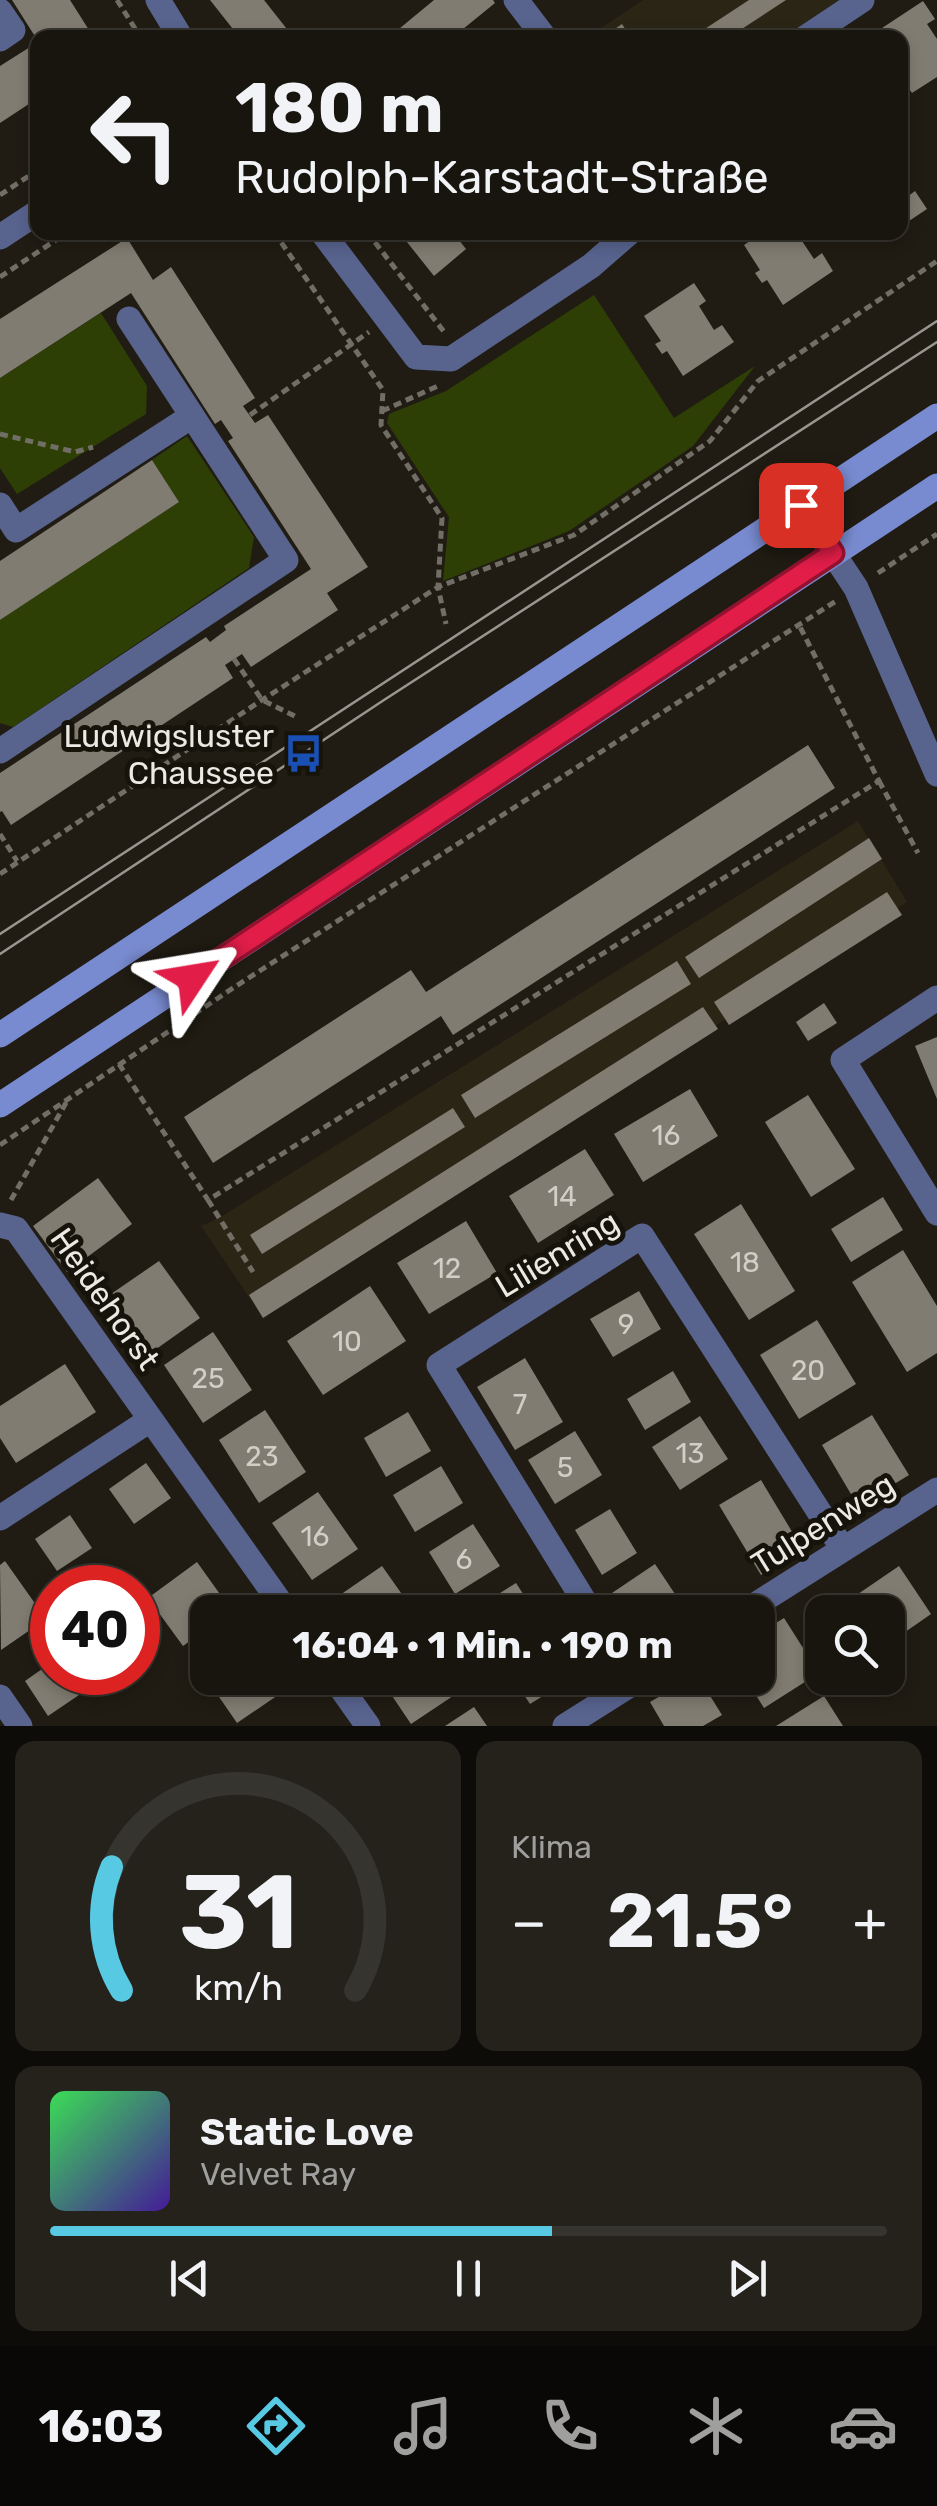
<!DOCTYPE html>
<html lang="de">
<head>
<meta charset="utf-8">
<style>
	:root { --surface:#18150e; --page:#25221c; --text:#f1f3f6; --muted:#9f9f9e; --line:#36342e; --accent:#57c9e2 }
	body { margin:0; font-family:Rubik,sans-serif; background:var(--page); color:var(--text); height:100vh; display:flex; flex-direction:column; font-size:38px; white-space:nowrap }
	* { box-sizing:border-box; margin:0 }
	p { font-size:32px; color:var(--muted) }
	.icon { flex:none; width:55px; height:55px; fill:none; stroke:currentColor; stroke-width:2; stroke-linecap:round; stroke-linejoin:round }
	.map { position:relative; height:1726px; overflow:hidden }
	.drawer { display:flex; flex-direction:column; gap:15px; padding:15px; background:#0d0c08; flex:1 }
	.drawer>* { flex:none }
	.top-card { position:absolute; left:30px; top:30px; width:878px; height:210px; border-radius:20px; box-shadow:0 5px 15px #0003,0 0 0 2px var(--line); background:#18150e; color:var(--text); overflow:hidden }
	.tools { position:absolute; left:805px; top:1595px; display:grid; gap:20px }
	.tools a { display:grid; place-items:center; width:100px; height:100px; border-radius:20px; background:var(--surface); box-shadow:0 5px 15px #0003,0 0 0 2px var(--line); font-size:50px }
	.speed { position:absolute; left:30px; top:1565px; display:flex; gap:20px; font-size:50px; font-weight:700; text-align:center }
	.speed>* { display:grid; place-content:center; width:130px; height:130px; border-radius:50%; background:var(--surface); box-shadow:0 5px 15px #0003,0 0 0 2px var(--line); line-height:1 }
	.speed .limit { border:15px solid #d22; background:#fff; color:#111 }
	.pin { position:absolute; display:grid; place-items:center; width:85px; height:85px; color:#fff; margin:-42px; border-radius:20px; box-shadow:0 5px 15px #0006 }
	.me { position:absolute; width:110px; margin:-55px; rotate:57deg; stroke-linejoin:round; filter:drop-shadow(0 0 8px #0008) }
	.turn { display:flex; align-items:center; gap:35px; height:210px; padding:0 40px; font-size:45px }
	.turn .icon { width:130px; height:130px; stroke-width:2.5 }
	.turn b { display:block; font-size:70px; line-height:85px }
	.big { font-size:75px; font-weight:700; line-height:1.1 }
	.drawer .card { flex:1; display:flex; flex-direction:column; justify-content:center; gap:15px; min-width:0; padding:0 35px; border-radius:20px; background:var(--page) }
	.drawer .dial { align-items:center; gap:0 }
	.dial svg { height:260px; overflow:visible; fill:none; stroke:var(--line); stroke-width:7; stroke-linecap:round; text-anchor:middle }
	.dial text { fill:var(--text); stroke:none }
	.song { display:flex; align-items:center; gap:30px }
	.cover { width:120px; height:120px; border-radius:15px; background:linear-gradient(135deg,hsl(130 70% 55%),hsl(260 70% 35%)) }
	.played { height:10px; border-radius:5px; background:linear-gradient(90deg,var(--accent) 60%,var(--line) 60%) }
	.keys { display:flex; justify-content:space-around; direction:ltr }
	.heat { display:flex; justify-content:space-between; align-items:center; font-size:55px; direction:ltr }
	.drawer .tiles { flex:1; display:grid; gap:15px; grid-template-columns:1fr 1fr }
	.card:last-child { grid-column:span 2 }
	.trip { position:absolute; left:190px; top:1595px; width:585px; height:100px; border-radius:20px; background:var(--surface); box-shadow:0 5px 15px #0003,0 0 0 2px var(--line); font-weight:700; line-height:100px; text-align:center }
	.menu { display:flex; height:160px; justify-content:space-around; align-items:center; background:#0a0806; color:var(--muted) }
	.menu .icon { width:70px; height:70px }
	.menu .on { color:var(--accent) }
	.menu b { font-size:45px; color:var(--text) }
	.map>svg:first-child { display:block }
	.built { fill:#2a2515 }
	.green { fill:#2e3f05 }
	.building { fill:#807c71 }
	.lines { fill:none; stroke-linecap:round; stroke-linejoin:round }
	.path { stroke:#716e66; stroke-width:5; stroke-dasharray:8 5; stroke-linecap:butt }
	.street { stroke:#58638e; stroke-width:25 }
	.secondary { stroke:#798bd0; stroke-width:25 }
	.tram { stroke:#99968f; stroke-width:2.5 }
	.route-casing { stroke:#92132f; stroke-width:25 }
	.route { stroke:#e11d48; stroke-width:18 }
	.labels { text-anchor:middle; stroke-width:10; stroke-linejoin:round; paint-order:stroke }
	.number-label { font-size:28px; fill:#d0cec6 }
	.poi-label { font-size:32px; fill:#ebe9e3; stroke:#16130a; text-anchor:end }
	.street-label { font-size:32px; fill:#ebe9e3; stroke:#16130a }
</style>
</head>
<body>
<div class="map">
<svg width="937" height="1726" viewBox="0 0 937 1726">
	<rect width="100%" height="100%" fill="#201c13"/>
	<!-- built -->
	<g class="built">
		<polygon points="643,0 862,0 805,37 586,38"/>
		<polygon points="858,821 907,902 263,1318 201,1226 219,1218"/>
	</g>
	<!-- green -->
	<g class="green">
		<polygon points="594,295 674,418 755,366 693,446 569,531 443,581 449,517 387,423 389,414 446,391"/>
		<polygon points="101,313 147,386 146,414 17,494 0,468 0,378"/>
		<polygon points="187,436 254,537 249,568 13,727 0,723 0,620 179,502 152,460"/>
	</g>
	<!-- building -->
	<g class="building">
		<polygon points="12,0 70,0 94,38 36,38"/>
		<polygon points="210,0 264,0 294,38 240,38"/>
		<polygon points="434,0 493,0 495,3 452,38 388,38"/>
		<polygon points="749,0 786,0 728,38 691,38"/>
		<polygon points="923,1 935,19 927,24 937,39 937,77 912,93 900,76 900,38 875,38 873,34"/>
		<polygon points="622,24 631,38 602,38"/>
		<polygon points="38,42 38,98 0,123 0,66"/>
		<polygon points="900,186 907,197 915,191 927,209 900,227"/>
		<polygon points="399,232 457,232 455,235 466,249 434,276"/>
		<polygon points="763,232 802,232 798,235 814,259 822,253 833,271 783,305 767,280 762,283 755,273 760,270 744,245"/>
		<polygon points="127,238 153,280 171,267 255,398 243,406 255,423 268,415 368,567 327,593 338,610 251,667 242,654 225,665 233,678 11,825 2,811 0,812 0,773 206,637 210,642 226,630 224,626 311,569 228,441 233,438 221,420 215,424 131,293 0,378 0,319"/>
		<polygon points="694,283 706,301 699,306 714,330 722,325 734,342 683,376 667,351 662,354 655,344 661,341 644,316"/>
		<polygon points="152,460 179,502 0,620 0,561"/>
		<polygon points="808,745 835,788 453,1035 441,1016 213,1163 184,1117 411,970 426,992"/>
		<polygon points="869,838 882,859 699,978 685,957"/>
		<polygon points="887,892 902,915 729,1025 714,1002"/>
		<polygon points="677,961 691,984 475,1118 461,1095"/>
		<polygon points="824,1003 837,1023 808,1041 796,1022"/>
		<polygon points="703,1007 718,1029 263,1318 249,1295"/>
		<polygon points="937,1037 937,1099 915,1046"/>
		<polygon points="690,1089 718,1136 643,1182 614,1134"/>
		<polygon points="808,1095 855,1169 811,1197 765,1122"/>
		<polygon points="453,1108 465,1127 262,1254 250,1235"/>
		<polygon points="585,1149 614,1195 538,1243 509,1196"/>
		<polygon points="98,1178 132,1224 67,1272 33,1226"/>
		<polygon points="883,1197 903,1230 851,1262 831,1229"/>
		<polygon points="741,1204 795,1291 749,1320 694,1234"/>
		<polygon points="466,1221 497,1273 429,1314 397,1263"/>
		<polygon points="903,1250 937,1306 937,1353 907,1372 852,1282"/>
		<polygon points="159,1261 200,1318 152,1352 111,1294"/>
		<polygon points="370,1286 406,1341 323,1395 287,1341"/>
		<polygon points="639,1291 661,1329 613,1357 590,1319"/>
		<polygon points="817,1320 856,1384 799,1419 760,1355"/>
		<polygon points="213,1332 252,1390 203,1423 164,1365"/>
		<polygon points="525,1358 563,1422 515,1450 477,1387"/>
		<polygon points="65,1364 96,1412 16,1463 0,1438 0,1406"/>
		<polygon points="673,1371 691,1402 645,1430 627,1399"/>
		<polygon points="265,1410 306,1472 259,1503 219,1440"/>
		<polygon points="408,1412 431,1451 386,1477 364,1438"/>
		<polygon points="872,1415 909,1475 858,1506 822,1445"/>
		<polygon points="700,1416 728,1459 680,1490 652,1447"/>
		<polygon points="575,1431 602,1475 555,1504 528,1460"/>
		<polygon points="146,1463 171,1498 134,1524 109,1489"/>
		<polygon points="441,1466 463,1503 415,1532 393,1495"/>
		<polygon points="761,1480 803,1550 761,1575 719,1505"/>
		<polygon points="318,1492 358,1549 312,1580 272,1523"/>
		<polygon points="610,1509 637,1553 602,1575 575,1530"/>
		<polygon points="70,1515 92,1548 57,1571 35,1539"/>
		<polygon points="473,1524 500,1566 455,1594 429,1552"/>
		<polygon points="5,1561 46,1619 1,1650 0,1565"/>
		<polygon points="197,1562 232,1611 229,1612 208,1612 208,1628 183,1646 148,1598"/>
		<polygon points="655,1564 687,1612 625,1612 612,1593"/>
		<polygon points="382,1566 411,1607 403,1612 328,1612 324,1606"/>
		<polygon points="899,1566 931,1614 888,1644 888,1612 843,1612 839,1607"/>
		<polygon points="516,1583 535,1612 470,1612"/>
		<polygon points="784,1618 819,1673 764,1708 745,1678 758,1678 758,1634"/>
		<polygon points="52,1662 52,1672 64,1672 79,1695 48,1716 25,1681"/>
		<polygon points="206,1678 275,1678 284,1691 237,1723"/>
		<polygon points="380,1678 446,1678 456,1694 411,1724"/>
		<polygon points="513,1678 572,1678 530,1704"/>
		<polygon points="691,1678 699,1678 722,1715 703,1726 664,1726 650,1702"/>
		<polygon points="824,1696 843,1726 776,1726"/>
		<polygon points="474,1707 487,1726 445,1726"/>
	</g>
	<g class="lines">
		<!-- path -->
		<g class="path">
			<polyline points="117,0 141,38"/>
			<polyline points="0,195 38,170"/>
			<polyline points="274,232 383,390 381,425 442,518 438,587 446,624"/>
			<polyline points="367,232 445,333"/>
			<polyline points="0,277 68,232"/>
			<polyline points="382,411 438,386"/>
			<polyline points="250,415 369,332"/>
			<polyline points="0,434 75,452 93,447"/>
			<polyline points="878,573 937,534"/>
			<polyline points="234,659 262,700 299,718"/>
			<polyline points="879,781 918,853"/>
			<polyline points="0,834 17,861"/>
			<polyline points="0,874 262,700 438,587 574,535 710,441 758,381 937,261"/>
			<polyline points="119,1064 208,1200 879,781 799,625"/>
			<polyline points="0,1145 233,988 836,601"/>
			<polyline points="11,1200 67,1101"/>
			<polyline points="208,1200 253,1272"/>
		</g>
		<!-- street -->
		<g class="street">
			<polyline points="158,0 181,38"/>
			<polyline points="516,0 545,38"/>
			<polyline points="0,11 13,30 0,39"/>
			<polyline points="805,38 862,0"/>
			<polyline points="322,232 416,357 451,359 591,266 630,232"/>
			<polyline points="0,237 38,212"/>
			<polyline points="0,505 16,530 192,416"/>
			<polyline points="801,505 856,588 937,774"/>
			<polyline points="0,751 286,560 129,319"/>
			<polyline points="937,998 843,1060 937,1213"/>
			<polyline points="0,1225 16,1229 287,1612"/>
			<polyline points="0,1518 150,1420"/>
			<polyline points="591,1612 439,1365 642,1236 843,1549"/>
			<polyline points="744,1612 937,1490"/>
			<polyline points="334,1678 368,1726"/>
			<polyline points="0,1697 20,1726"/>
			<polyline points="565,1726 641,1678"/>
		</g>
		<!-- secondary -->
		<g class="secondary">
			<polyline points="0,1035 937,416"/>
			<polyline points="0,1105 937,486"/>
		</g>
		<!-- tram -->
		<g class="tram">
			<polyline points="0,934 937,321"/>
			<polyline points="0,954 384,700 937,342"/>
		</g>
	</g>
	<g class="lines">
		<defs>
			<polyline id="route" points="192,978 833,553 801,505"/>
		</defs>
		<!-- route casing -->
		<use href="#route" class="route-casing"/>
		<!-- route -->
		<use href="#route" class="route"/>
	</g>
	<!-- icons -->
	<defs>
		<symbol id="bus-bare" viewBox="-9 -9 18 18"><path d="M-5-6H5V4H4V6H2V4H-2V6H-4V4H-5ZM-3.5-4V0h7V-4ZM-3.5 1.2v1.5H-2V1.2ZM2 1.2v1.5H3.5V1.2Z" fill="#1a4fb4" stroke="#16130a" stroke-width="2.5" paint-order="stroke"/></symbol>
	</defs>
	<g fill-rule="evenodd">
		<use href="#bus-bare" x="276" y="726" width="55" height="55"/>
	</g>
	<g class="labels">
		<!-- number labels -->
		<g class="number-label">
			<text x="666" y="1145">16</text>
			<text x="562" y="1206">14</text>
			<text x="745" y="1272">18</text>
			<text x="447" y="1278">12</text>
			<text x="626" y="1334">9</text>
			<text x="347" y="1351">10</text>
			<text x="808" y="1380">20</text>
			<text x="208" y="1388">25</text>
			<text x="520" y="1414">7</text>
			<text x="690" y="1463">13</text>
			<text x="262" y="1466">23</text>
			<text x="565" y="1477">5</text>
			<text x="315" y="1546">16</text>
			<text x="464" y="1569">6</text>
		</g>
		<!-- poi labels -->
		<g class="poi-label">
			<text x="274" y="747">Ludwigsluster<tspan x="274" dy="37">Chaussee</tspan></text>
		</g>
		<!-- street labels -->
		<g class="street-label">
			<text transform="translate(557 1254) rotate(-31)" y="11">Lilienring</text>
			<text transform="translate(105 1299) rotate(55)" y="11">Heidehorst</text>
			<text transform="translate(823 1524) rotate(-32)" y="11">Tulpenweg</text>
		</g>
	</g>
</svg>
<div class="tools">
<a><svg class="icon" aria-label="search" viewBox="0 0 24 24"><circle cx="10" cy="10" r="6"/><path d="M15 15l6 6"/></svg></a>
</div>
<div class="speed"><div class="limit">40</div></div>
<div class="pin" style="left:801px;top:505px;background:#d93025"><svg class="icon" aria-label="arrive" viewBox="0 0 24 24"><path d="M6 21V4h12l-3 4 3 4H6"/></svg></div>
<svg class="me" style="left:192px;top:978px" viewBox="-20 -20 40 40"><path d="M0-17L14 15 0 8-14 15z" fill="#e11d48" stroke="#fff" stroke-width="4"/></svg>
<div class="trip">16:04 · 1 Min. · 190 m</div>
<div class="top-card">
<div class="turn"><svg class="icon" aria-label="left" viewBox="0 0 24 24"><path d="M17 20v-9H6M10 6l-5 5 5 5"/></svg><div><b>180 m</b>Rudolph-Karstadt-Straße</div></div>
</div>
</div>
<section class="drawer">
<div class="tiles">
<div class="card dial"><svg viewBox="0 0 100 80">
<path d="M14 69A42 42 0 1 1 86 69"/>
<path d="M14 69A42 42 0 0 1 11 31" stroke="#57c9e2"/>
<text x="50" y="56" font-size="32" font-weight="700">31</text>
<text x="50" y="72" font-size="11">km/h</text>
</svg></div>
<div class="card"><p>Klima</p>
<div class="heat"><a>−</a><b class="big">21.5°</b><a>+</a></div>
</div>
<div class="card">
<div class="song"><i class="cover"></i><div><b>Static Love</b><p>Velvet Ray</p></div></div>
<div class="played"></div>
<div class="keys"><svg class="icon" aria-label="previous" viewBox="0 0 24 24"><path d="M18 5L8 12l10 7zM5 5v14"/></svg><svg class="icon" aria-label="pause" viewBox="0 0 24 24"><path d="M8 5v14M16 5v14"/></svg><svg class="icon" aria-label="next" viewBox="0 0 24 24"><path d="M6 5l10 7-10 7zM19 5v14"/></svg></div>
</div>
</div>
</section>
<nav class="menu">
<b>16:03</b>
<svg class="icon on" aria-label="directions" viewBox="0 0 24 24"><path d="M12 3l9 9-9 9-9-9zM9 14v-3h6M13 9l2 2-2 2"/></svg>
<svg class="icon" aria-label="music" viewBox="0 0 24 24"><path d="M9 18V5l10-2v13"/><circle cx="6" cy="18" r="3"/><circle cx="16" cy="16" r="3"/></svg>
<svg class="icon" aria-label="phone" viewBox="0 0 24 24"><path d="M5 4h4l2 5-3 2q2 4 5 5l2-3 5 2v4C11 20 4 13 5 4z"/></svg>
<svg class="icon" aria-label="climate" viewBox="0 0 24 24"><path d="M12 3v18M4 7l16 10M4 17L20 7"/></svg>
<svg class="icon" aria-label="car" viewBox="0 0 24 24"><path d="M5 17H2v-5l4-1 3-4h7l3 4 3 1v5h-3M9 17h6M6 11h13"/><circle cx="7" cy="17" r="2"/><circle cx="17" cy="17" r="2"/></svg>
</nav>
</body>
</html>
